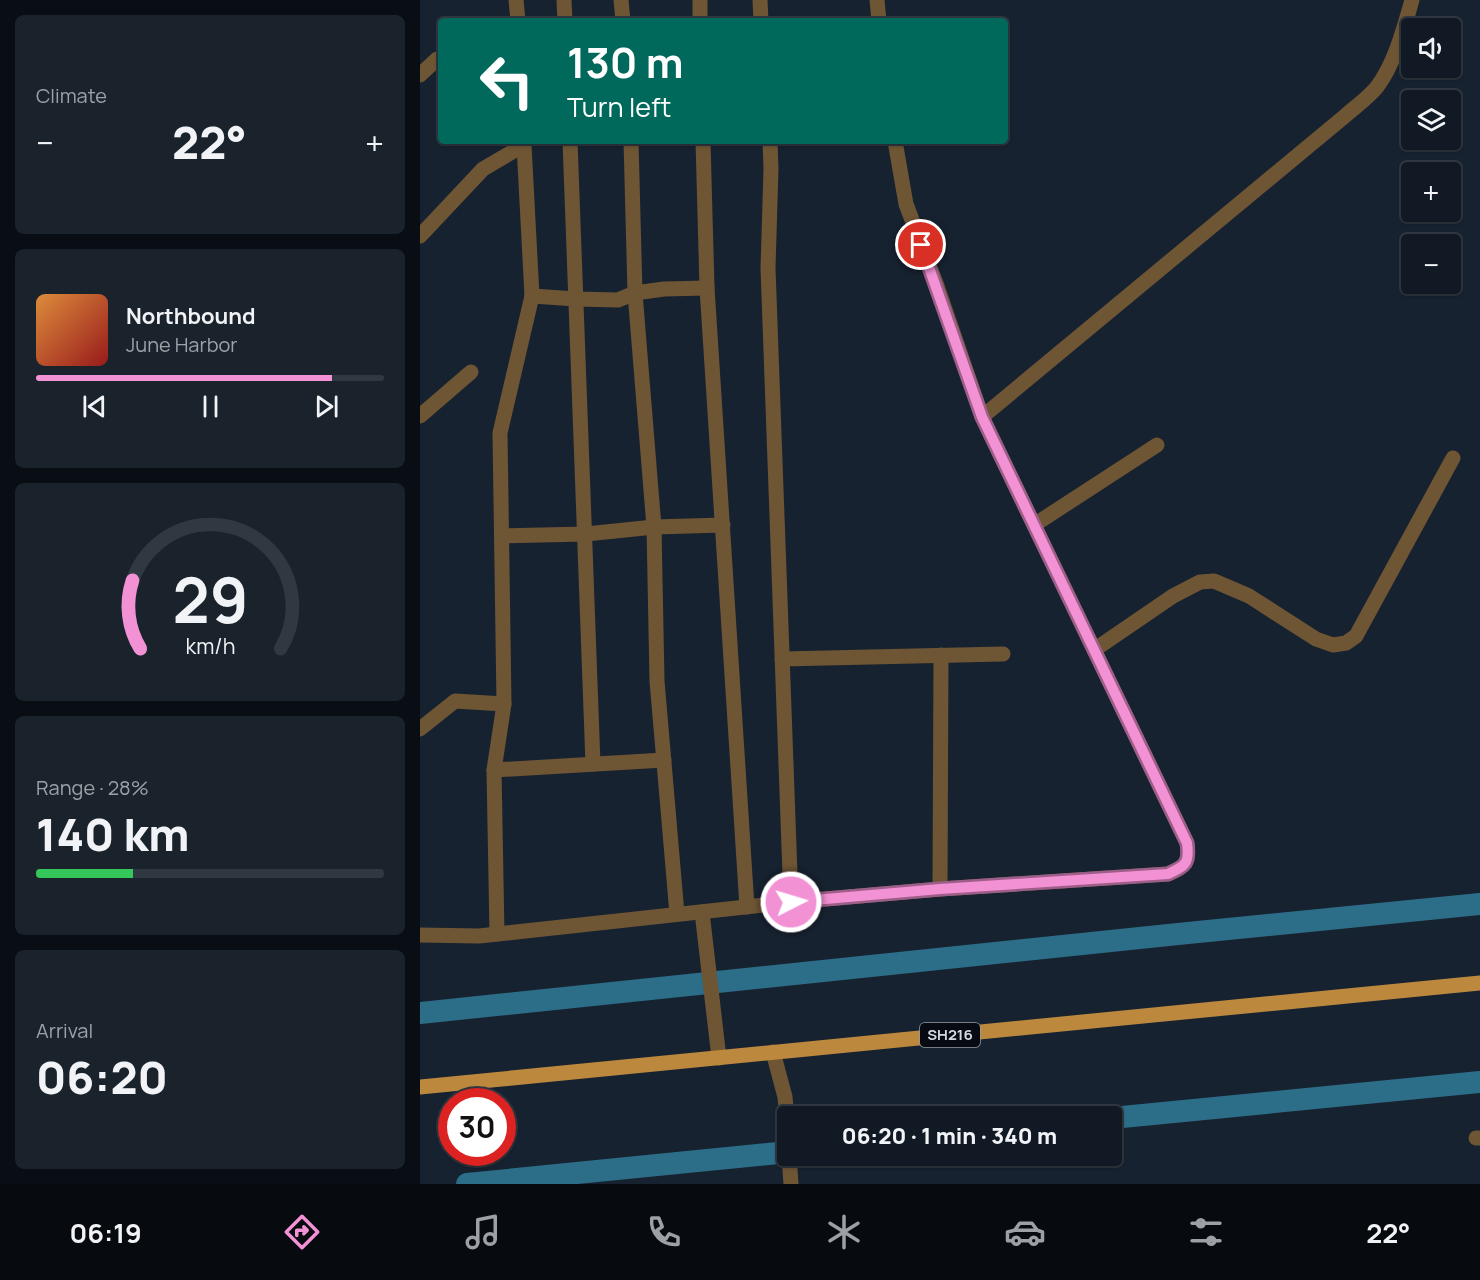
<!DOCTYPE html>
<html lang="en">
<head>
<meta charset="utf-8">
<style>
	:root { --surface:#111a24; --page:#1a232c; --text:#f1f3f6; --muted:#9ca1a6; --line:#303841; --accent:#f391d5 }
	body { margin:0; font-family:Manrope,sans-serif; background:var(--page); color:var(--text); height:100vh; display:flex; flex-direction:column; font-size:22px; white-space:nowrap }
	* { box-sizing:border-box; margin:0 }
	p { font-size:20px; color:var(--muted) }
	.icon { flex:none; width:33px; height:33px; fill:none; stroke:currentColor; stroke-width:2; stroke-linecap:round; stroke-linejoin:round }
	.map { position:relative; flex:1; overflow:hidden }
	.panel { display:flex; flex-direction:column; gap:15px; padding:15px; background:#090e14; width:420px }
	.panel>* { flex:none }
	.guide { position:absolute; left:18px; top:18px; width:570px; height:126px; border-radius:6px; box-shadow:0 2px 4px #0004,0 0 0 2px var(--line); background:#00695c; color:#fff; overflow:hidden }
	.tools { position:absolute; left:981px; top:18px; display:grid; gap:12px }
	.tools a { display:grid; place-items:center; width:60px; height:60px; border-radius:6px; background:var(--surface); box-shadow:0 2px 4px #0004,0 0 0 2px var(--line); font-size:30px }
	.speed { position:absolute; left:18px; top:1088px; display:flex; gap:12px; font-size:30px; font-weight:700; text-align:center }
	.speed>* { display:grid; place-content:center; width:78px; height:78px; border-radius:50%; background:var(--surface); box-shadow:0 2px 4px #0004,0 0 0 2px var(--line); line-height:1 }
	.speed .limit { border:9px solid #d22; background:#fff; color:#111 }
	.pin { position:absolute; display:grid; place-items:center; width:51px; height:51px; color:#fff; margin:-26px; border:3px solid #fff; border-radius:50%; box-shadow:0 2px 6px #0007 }
	.me { position:absolute; width:66px; margin:-33px; rotate:85deg; stroke-linejoin:round; filter:drop-shadow(0 0 4px #0008) }
	.turn { display:flex; align-items:center; gap:21px; height:126px; padding:0 30px; font-size:27px }
	.turn .icon { width:78px; height:78px; stroke-width:2.5 }
	.turn b { display:block; font-size:42px; line-height:51px }
	.big { font-size:45px; font-weight:800; line-height:1.1 }
	.panel .tile { flex:1; display:flex; flex-direction:column; justify-content:center; gap:9px; min-width:0; padding:0 21px; border-radius:9px; background:var(--page) }
	.panel .dial { align-items:center; gap:0 }
	.dial svg { height:156px; overflow:visible; fill:none; stroke:var(--line); stroke-width:7; stroke-linecap:round; text-anchor:middle }
	.dial text { fill:var(--text); stroke:none }
	.song { display:flex; align-items:center; gap:18px }
	.cover { width:72px; height:72px; border-radius:9px; background:linear-gradient(135deg,hsl(30 70% 55%),hsl(0 70% 35%)) }
	.played { height:6px; border-radius:3px; background:linear-gradient(90deg,var(--accent) 85%,var(--line) 85%) }
	.keys { display:flex; justify-content:space-around; direction:ltr }
	.heat { display:flex; justify-content:space-between; align-items:center; font-size:33px; direction:ltr }
	.charge { height:9px; border-radius:4px; background:linear-gradient(90deg,#34c759 28%,var(--line) 0) }
	.trip { position:absolute; left:357px; top:1106px; width:345px; height:60px; border-radius:6px; background:var(--surface); box-shadow:0 2px 4px #0004,0 0 0 2px var(--line); font-weight:800; line-height:60px; text-align:center }
	.menu { display:flex; height:96px; justify-content:space-around; align-items:center; background:#070a0e; color:var(--muted) }
	.menu .icon { width:42px; height:42px }
	.menu .on { color:var(--accent) }
	.menu b { font-size:27px; color:var(--text) }
	main { display:flex; flex:1; min-height:0 }
	.map>svg:first-child { display:block }
	.lines { fill:none; stroke-linecap:round; stroke-linejoin:round }
	.canal { stroke:#2c6d87; stroke-width:22 }
	.minor { stroke:#6e5534; stroke-width:15 }
	.major { stroke:#bb883e; stroke-width:15 }
	.route-casing { stroke:#9e5e8a; stroke-width:15 }
	.route { stroke:#f391d5; stroke-width:10 }
	.labels { text-anchor:middle; stroke-width:6; stroke-linejoin:round; paint-order:stroke }
	.shield { fill:#070b11; stroke:#959ca4; stroke-width:1.5 }
	.shield-label { font-size:15px; font-weight:bold; fill:#d2dae3 }
</style>
</head>
<body>
<main>
<section class="panel">
<div class="tile"><p>Climate</p>
<div class="heat"><a>−</a><b class="big">22°</b><a>+</a></div>
</div>
<div class="tile">
<div class="song"><i class="cover"></i><div><b>Northbound</b><p>June Harbor</p></div></div>
<div class="played"></div>
<div class="keys"><svg class="icon" aria-label="previous" viewBox="0 0 24 24"><path d="M18 5L8 12l10 7zM5 5v14"/></svg><svg class="icon" aria-label="pause" viewBox="0 0 24 24"><path d="M8 5v14M16 5v14"/></svg><svg class="icon" aria-label="next" viewBox="0 0 24 24"><path d="M6 5l10 7-10 7zM19 5v14"/></svg></div>
</div>
<div class="tile dial"><svg viewBox="0 0 100 80">
<path d="M14 69A42 42 0 1 1 86 69"/>
<path d="M14 69A42 42 0 0 1 10 34" stroke="#f391d5"/>
<text x="50" y="56" font-size="32" font-weight="700">29</text>
<text x="50" y="72" font-size="11">km/h</text>
</svg></div>
<div class="tile"><p>Range · 28%</p><b class="big">140 km</b><div class="charge"></div></div>
<div class="tile"><p>Arrival</p><b class="big">06:20</b></div>
</section>
<div class="map">
<svg width="1060" height="1184" viewBox="0 0 1060 1184">
	<rect width="100%" height="100%" fill="#172230"/>
	<g class="lines">
		<!-- canal -->
		<g class="canal">
			<polyline points="0,1013 758,934 1060,904"/>
			<polyline points="692,1118 1060,1082"/>
			<polyline points="47,1184 368,1152"/>
		</g>
		<!-- minor -->
		<g class="minor">
			<polyline points="96,0 98,21"/>
			<polyline points="144,0 145,21"/>
			<polyline points="201,0 203,21"/>
			<polyline points="280,0 280,21"/>
			<polyline points="340,0 341,21"/>
			<polyline points="457,0 459,21"/>
			<polyline points="0,75 17,59"/>
			<polyline points="150,141 173,764"/>
			<polyline points="211,141 215,293 244,289 287,288"/>
			<polyline points="283,141 287,288 327,907"/>
			<polyline points="350,141 351,169 348,268 371,902"/>
			<polyline points="0,236 63,169 104,145 112,296"/>
			<polyline points="0,416 51,372"/>
			<path d="M 562,417 L 925,116 C 935,107 948,98 957,87 C 975,63 984,28 992,0"/>
			<polyline points="614,525 737,445"/>
			<polyline points="82,536 166,534 234,527 303,525"/>
			<polyline points="674,650 753,596 780,582 794,581 829,596 896,639 913,645 926,643 936,636 1033,458"/>
			<polyline points="362,659 583,654"/>
			<polyline points="84,704 80,433 112,296 156,299 198,300 215,293 234,527 237,681 257,914"/>
			<polyline points="0,729 35,701 84,704 74,770 77,934"/>
			<polyline points="74,770 244,760"/>
			<polyline points="520,889 521,655"/>
			<polyline points="282,912 299,1058"/>
			<path d="M 0,935 L 59,936 L 371,902 L 520,889 L 748,874 C 765,866 770,864 767,843 L 562,417 L 517,286 L 486,204 L 475,141"/>
			<polyline points="353,1052 365,1097 368,1130"/>
			<polyline points="1056,1138 1060,1138"/>
			<polyline points="369,1155 371,1184"/>
		</g>
		<!-- major -->
		<polyline class="major" points="0,1087 1060,983"/>
	</g>
	<g class="lines">
		<defs>
			<path id="route" d="M 371,902 L 520,889 L 748,874 C 765,866 770,864 767,843 L 562,417 L 501,245"/>
		</defs>
		<!-- route casing -->
		<use href="#route" class="route-casing"/>
		<!-- route -->
		<use href="#route" class="route"/>
	</g>
	<g class="labels">
		<!-- shield labels -->
		<rect class="shield" x="500" y="1023" width="60" height="24" rx="4.5"/>
		<g class="shield-label">
			<text x="530" y="1040">SH216</text>
		</g>
	</g>
</svg>
<div class="tools">
<a><svg class="icon" aria-label="sound" viewBox="0 0 24 24"><path d="M4 9h4l5-4v14l-5-4H4zM17 9q2 3 0 6"/></svg></a>
<a><svg class="icon" aria-label="layers" viewBox="0 0 24 24"><path d="M12 4l9 5-9 5-9-5zM3 14l9 5 9-5"/></svg></a>
<a>+</a>
<a>−</a>
</div>
<div class="speed"><div class="limit">30</div></div>
<div class="pin" style="left:501px;top:245px;background:#d93025"><svg class="icon" aria-label="arrive" viewBox="0 0 24 24"><path d="M6 21V4h12l-3 4 3 4H6"/></svg></div>
<svg class="me" style="left:371px;top:902px" viewBox="-20 -20 40 40"><circle r="17" fill="#f391d5" stroke="#fff" stroke-width="3"/><path d="M0-11L8 9 0 5-8 9z" fill="#fff"/></svg>
<div class="trip">06:20 · 1 min · 340 m</div>
<div class="guide">
<div class="turn"><svg class="icon" aria-label="left" viewBox="0 0 24 24"><path d="M17 20v-9H6M10 6l-5 5 5 5"/></svg><div><b>130 m</b>Turn left</div></div>
</div>
</div>
</main>
<nav class="menu">
<b>06:19</b>
<svg class="icon on" aria-label="directions" viewBox="0 0 24 24"><path d="M12 3l9 9-9 9-9-9zM9 14v-3h6M13 9l2 2-2 2"/></svg>
<svg class="icon" aria-label="music" viewBox="0 0 24 24"><path d="M9 18V5l10-2v13"/><circle cx="6" cy="18" r="3"/><circle cx="16" cy="16" r="3"/></svg>
<svg class="icon" aria-label="phone" viewBox="0 0 24 24"><path d="M5 4h4l2 5-3 2q2 4 5 5l2-3 5 2v4C11 20 4 13 5 4z"/></svg>
<svg class="icon" aria-label="climate" viewBox="0 0 24 24"><path d="M12 3v18M4 7l16 10M4 17L20 7"/></svg>
<svg class="icon" aria-label="car" viewBox="0 0 24 24"><path d="M5 17H2v-5l4-1 3-4h7l3 4 3 1v5h-3M9 17h6M6 11h13"/><circle cx="7" cy="17" r="2"/><circle cx="17" cy="17" r="2"/></svg>
<svg class="icon" aria-label="filters" viewBox="0 0 24 24"><path d="M4 7h16M4 17h16"/><circle cx="9" cy="7" r="2"/><circle cx="15" cy="17" r="2"/></svg>
<b>22°</b>
</nav>
</body>
</html>
